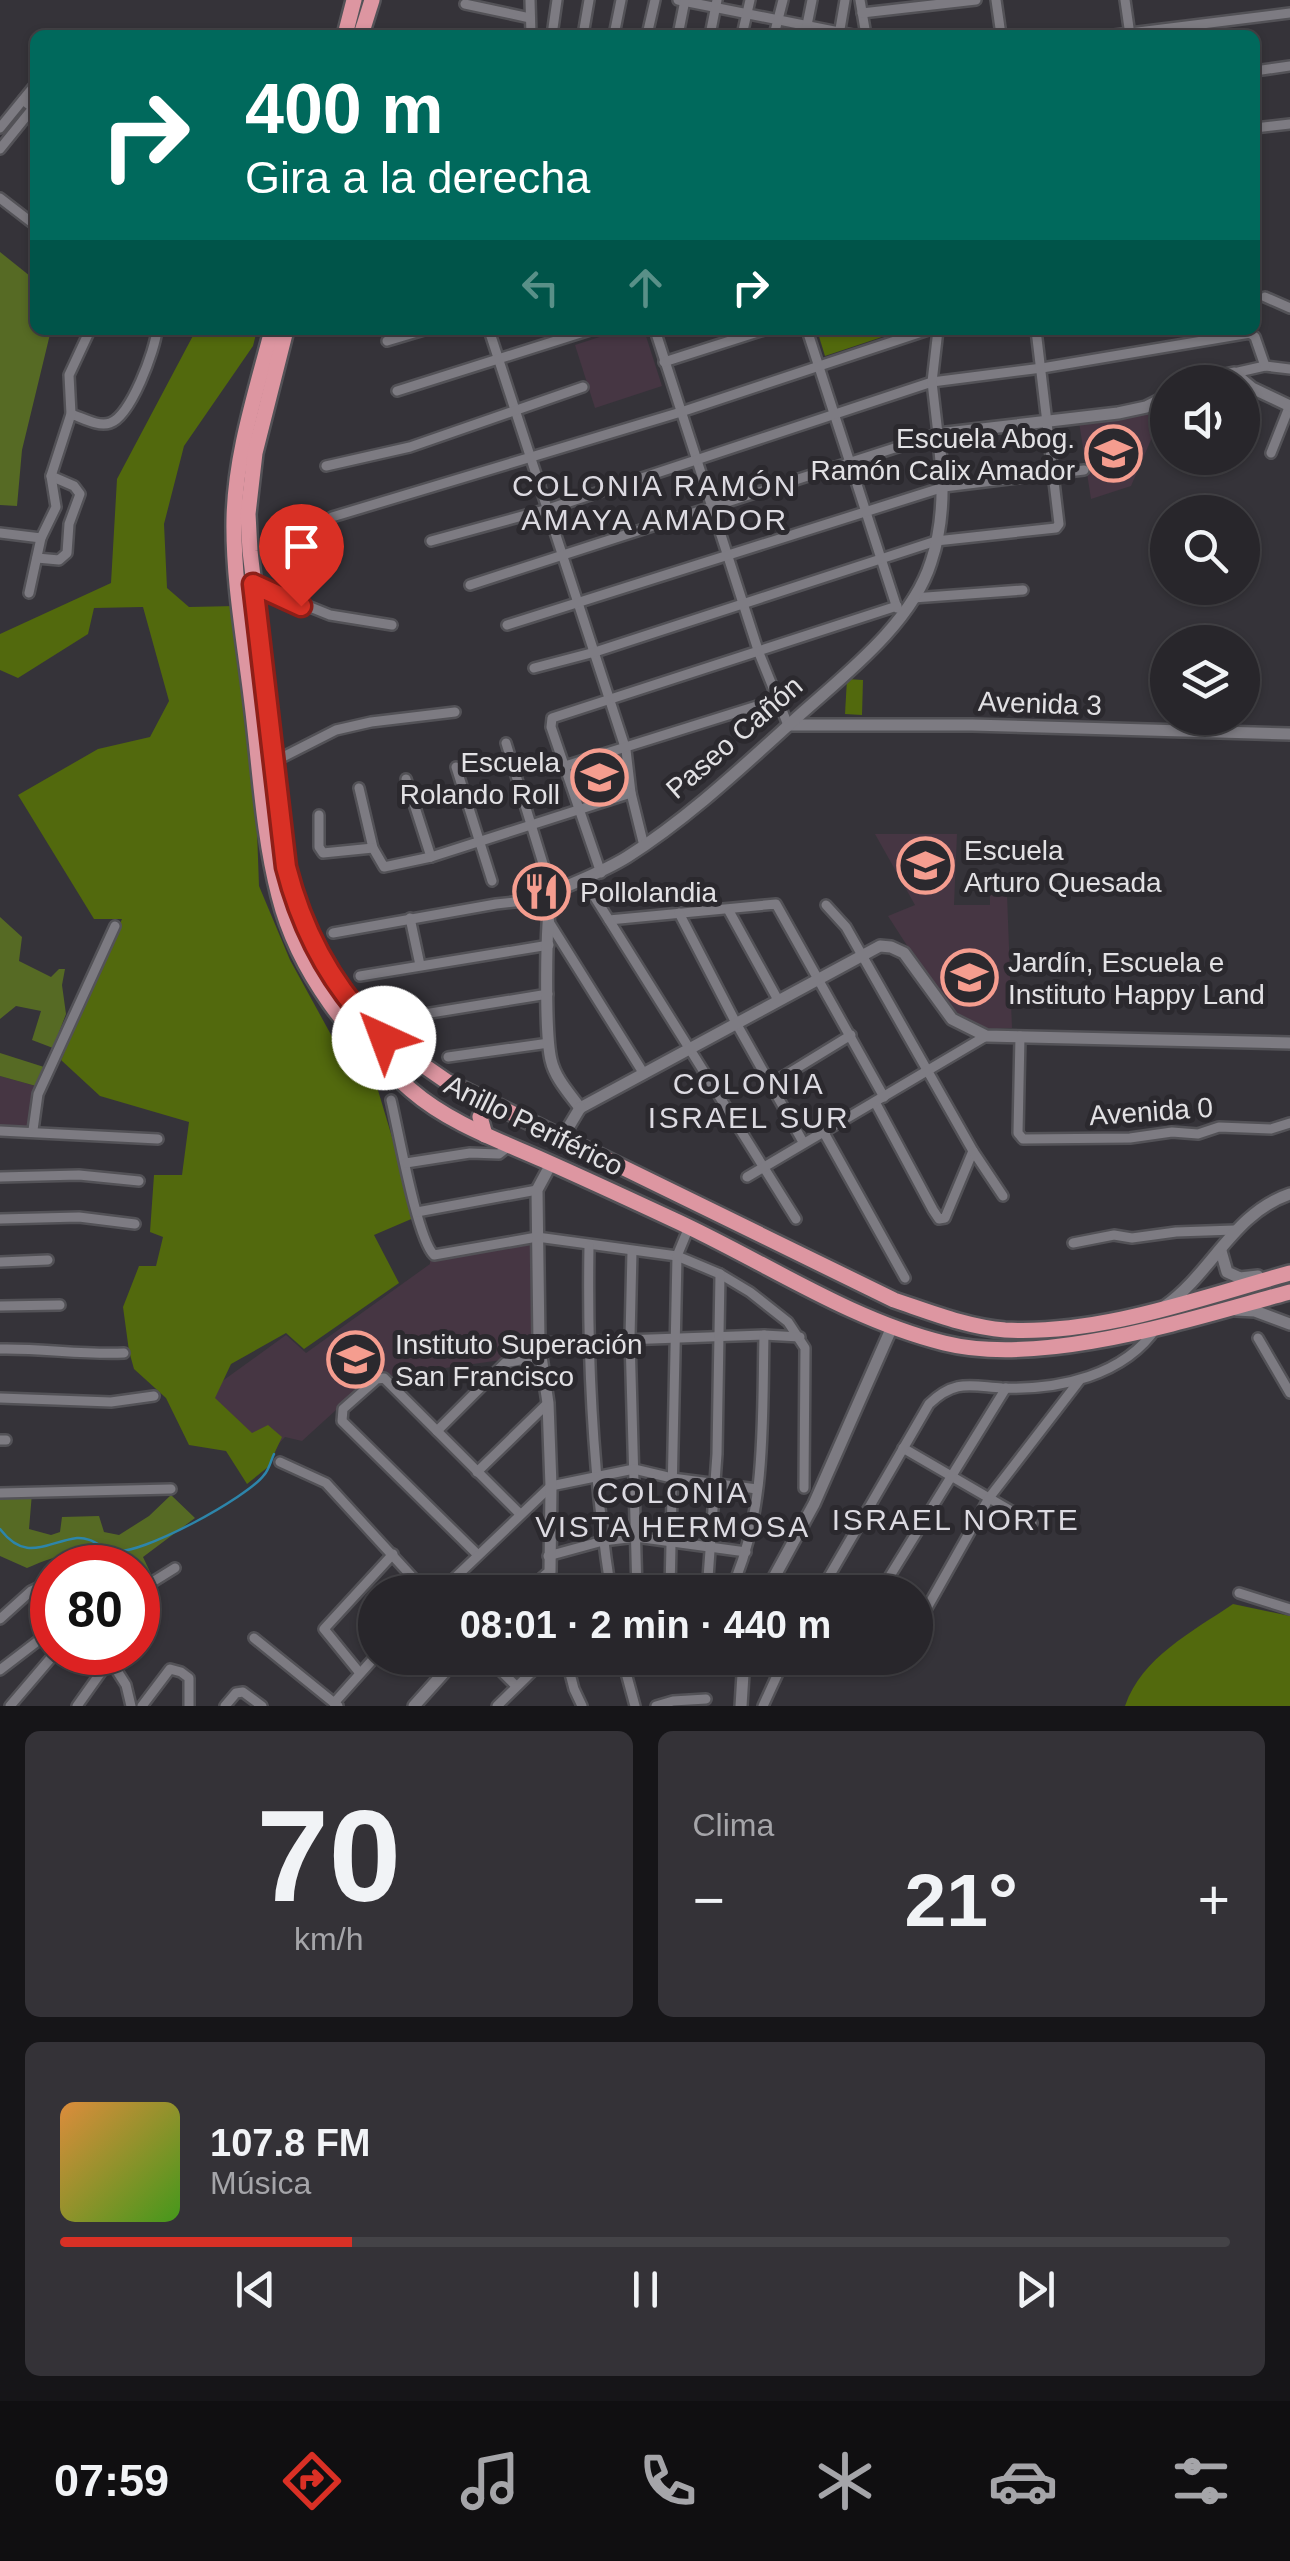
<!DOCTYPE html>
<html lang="es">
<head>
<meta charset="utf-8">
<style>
	:root { --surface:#28262b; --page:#343237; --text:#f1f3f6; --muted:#a5a5a9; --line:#444347; --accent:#d93025 }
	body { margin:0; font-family:Arial,sans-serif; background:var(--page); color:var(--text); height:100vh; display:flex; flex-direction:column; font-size:38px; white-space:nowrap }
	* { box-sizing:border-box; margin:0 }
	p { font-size:32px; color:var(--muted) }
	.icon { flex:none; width:55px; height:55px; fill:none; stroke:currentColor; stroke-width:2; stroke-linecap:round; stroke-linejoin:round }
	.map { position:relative; height:1706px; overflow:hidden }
	.drawer { display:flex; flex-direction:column; gap:25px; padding:25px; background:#161518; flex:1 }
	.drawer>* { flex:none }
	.banner { position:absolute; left:30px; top:30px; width:1230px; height:305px; border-radius:15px; box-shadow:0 2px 8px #0004,0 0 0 2px var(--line); background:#00695c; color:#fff; overflow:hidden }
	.tools { position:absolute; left:1150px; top:365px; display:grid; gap:20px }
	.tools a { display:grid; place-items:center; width:110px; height:110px; border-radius:50%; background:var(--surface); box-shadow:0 2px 8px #0004,0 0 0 2px var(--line); font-size:50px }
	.speed { position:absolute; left:30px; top:1545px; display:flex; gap:20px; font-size:50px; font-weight:700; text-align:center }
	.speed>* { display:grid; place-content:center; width:130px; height:130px; border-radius:50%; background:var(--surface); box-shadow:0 2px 8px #0004,0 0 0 2px var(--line); line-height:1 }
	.speed .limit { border:15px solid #d22; background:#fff; color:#111 }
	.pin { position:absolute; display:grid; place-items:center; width:85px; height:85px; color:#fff; margin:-102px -42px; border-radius:50% 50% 50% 0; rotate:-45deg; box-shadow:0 0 10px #0007 }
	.pin .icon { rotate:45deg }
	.me { position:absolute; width:110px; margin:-55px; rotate:317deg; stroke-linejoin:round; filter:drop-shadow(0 0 8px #0008) }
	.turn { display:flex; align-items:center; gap:35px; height:210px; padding:0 50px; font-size:45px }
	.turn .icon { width:130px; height:130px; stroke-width:2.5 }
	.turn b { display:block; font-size:70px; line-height:85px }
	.lanes { display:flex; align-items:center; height:95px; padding:0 50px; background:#0003; justify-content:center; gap:50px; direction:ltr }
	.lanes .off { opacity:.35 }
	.big { font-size:75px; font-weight:800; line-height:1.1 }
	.drawer .tile { flex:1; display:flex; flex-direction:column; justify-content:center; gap:15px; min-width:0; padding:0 35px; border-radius:15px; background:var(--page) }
	.drawer .dial { align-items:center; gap:0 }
	.dial b { font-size:130px; line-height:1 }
	.song { display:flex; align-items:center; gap:30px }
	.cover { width:120px; height:120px; border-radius:15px; background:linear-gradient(135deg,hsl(30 70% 55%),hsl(100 70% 35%)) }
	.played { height:10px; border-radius:5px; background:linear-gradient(90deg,var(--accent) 25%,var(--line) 25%) }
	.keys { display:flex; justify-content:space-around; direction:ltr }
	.heat { display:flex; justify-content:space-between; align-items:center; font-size:55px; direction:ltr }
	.drawer .tiles { flex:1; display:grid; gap:25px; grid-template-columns:1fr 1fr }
	.tile:last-child { grid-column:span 2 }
	.trip { position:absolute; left:358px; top:1575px; width:575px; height:100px; border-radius:50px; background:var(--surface); box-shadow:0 2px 8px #0004,0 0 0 2px var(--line); font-weight:800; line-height:100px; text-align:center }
	.menu { display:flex; height:160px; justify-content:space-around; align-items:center; background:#100f11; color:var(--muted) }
	.menu .icon { width:70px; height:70px }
	.menu .selected { color:var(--accent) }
	.menu b { font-size:45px; color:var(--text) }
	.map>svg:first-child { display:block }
	.education { fill:#463643 }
	.green { fill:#52690d }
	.forest { fill:#566a24 }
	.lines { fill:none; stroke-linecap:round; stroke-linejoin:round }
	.stream { stroke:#2d85aa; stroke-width:2.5 }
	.minor-casing { stroke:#535257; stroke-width:14 }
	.tertiary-casing { stroke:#535257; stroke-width:16 }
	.trunk-casing { stroke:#535257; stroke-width:20 }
	.minor { stroke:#7d7b82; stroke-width:9 }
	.tertiary { stroke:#7d7b82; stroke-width:11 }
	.trunk { stroke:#dd96a1; stroke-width:15 }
	.route-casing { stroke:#8d1f18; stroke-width:25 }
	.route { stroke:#d93025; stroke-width:18 }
	.labels { text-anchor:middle; stroke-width:10; stroke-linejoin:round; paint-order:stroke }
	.poi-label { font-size:28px; fill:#e2e1e4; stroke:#2b292e; text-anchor:start }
	.street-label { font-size:28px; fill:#e2e1e4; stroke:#2b292e }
	.neighbourhood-label { font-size:30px; letter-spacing:2.5px; fill:#dcdae1; stroke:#2b292e }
</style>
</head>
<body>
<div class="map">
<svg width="1290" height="1706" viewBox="0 0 1290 1706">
	<rect width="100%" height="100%" fill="#353339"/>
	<!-- education -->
	<g class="education">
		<polygon points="621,330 644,330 662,386 595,408 575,345"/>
		<polygon points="1166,405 1131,486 1091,499 1079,422 1132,415"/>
		<polygon points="622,748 629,792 580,806 565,765"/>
		<polygon points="875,834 957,834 954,905 990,905 990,894 1007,894 1012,1028 980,1029 953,1017 888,916 915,905"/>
		<polygon points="0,1076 36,1086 31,1127 0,1128"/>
		<polygon points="530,1245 536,1355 389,1376 381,1369 302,1441 285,1437 274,1449 185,1408 286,1335 306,1353 430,1264 430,1261"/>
	</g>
	<!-- green -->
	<g class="green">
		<polygon points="196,330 257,330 253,346 184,446 164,524 167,588 189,607 236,606 256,803 259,886 290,960 335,1042 377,1087 416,1217 374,1235 399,1283 304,1349 286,1333 231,1364 215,1398 252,1433 268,1425 282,1437 268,1467 247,1484 226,1451 189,1445 166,1398 134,1369 129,1351 123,1307 139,1266 156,1266 163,1237 150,1232 154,1175 182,1175 189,1122 100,1096 61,1060 122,919 94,919 18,795 98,749 150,737 169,701 143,607 94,608 88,634 18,678 0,670 0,634 111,583 117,479"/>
		<polygon points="817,330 903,330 825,356"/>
		<polygon points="847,679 863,680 862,715 845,714"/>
		<path d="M 1233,1604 L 1290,1616 L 1290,1706 L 1125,1706 C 1142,1657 1192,1632 1233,1604 Z"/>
	</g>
	<!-- forest -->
	<g class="forest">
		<polygon points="0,252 35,280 35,330 51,330 22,450 17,506 0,505"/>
		<polygon points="0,917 22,937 19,961 51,977 59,969 65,969 62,985 66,1014 53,1048 32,1040 41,1011 16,1006 0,1019"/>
		<polygon points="0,1053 44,1067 36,1086 0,1076"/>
		<path d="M 32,1493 L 29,1529 L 51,1535 L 60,1532 L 62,1517 L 99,1516 L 104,1532 L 119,1535 L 149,1516 L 171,1495 L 195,1518 L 143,1557 L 152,1576 L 145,1582 L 138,1577 L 138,1568 L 103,1567 C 82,1544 51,1558 27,1568 L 0,1556 L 0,1499 Z"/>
	</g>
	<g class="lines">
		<!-- stream -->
		<path class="stream" d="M 0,1529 C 26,1563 46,1542 77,1538 C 92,1537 101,1548 113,1551 C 139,1557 248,1497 264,1475 C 269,1470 271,1460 274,1454"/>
		<defs>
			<g id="minor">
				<polyline points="530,0 531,35"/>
				<polyline points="678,0 854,35"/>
				<polyline points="860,0 866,35"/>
				<polyline points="996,0 1001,35"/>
				<polyline points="1125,0 1130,35"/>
				<polyline points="465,4 530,18"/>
				<polyline points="862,13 976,0"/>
				<polyline points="552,35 557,0"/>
				<polyline points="583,35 589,0"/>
				<polyline points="614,35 621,0"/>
				<polyline points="647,35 655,0"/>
				<polyline points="678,35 685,0"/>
				<polyline points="710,35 717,0"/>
				<polyline points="742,35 750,0"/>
				<polyline points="774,35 783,0"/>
				<polyline points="805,35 812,0"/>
				<polyline points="839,35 845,0"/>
				<polyline points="1114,35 1290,13"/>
				<polyline points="1255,71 1290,66"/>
				<polyline points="0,128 35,85"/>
				<polyline points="1255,128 1290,124"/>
				<polyline points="0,149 33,108 23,100"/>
				<polyline points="0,198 35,225"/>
				<polyline points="1265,297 1290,308"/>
				<polyline points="489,330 626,750 631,793 644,846"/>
				<polyline points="655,330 759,653 788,725"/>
				<polyline points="807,330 897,608"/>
				<polyline points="387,341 424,330"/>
				<polyline points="664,362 764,330"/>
				<polyline points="1234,373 1265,366 1290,369"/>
				<polyline points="397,391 590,330"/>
				<path d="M 71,414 C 83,418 98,427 110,423 C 131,416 155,350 157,330"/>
				<polyline points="1271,453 1290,405"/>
				<polyline points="326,466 410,447 583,387"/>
				<polyline points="332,517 681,412 928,330"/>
				<polyline points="0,533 41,538"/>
				<polyline points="431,541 548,509 932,382 1042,368 1250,333 1255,337 1265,366"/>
				<polyline points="37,558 59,560 67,553 69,524 80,494 74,486 51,476"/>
				<polyline points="253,584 330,615 392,625"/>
				<polyline points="470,585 938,434 932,382 938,330"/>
				<polyline points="29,593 41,538 56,507 51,476 71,414 69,375 90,330"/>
				<polyline points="913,598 1023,590"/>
				<polyline points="507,625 944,487 1084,470"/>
				<polyline points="534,668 595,652 936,541 1056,528 1059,524 1036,330"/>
				<polyline points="506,743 552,893"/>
				<polyline points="275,761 336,730 371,722 455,712"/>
				<polyline points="565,766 776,700"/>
				<polyline points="456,767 492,881"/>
				<polyline points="406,779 431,857"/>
				<polyline points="359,788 373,848 384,867 431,857 631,793"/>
				<polyline points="319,815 319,847 323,853 373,848"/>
				<polyline points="601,873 551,727 552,718 897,606"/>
				<polyline points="594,896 609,920 776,904 884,1097"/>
				<polyline points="826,905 846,927 973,1151 945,1218 939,1219 933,1210 875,1102"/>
				<polyline points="729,911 778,1000"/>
				<polyline points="679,913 736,1023 803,1142"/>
				<polyline points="410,918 420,965"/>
				<polyline points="609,920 796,1219"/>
				<polyline points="549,922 644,1074"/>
				<polyline points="333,933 496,904 550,898"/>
				<polyline points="360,976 549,945"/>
				<polyline points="406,1017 548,994"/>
				<polyline points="1020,1036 1018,1133 1023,1139 1130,1138 1172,1132 1198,1134 1219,1127 1271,1129 1290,1123"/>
				<polyline points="448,1057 549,1043"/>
				<polyline points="771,1084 851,1035"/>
				<path d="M 391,1100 C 398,1129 417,1239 434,1255 L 537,1237 L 677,1256 L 720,1274 L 750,1292 L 788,1322 L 805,1348 L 804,1488"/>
				<polyline points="33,1130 38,1094 115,926"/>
				<polyline points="0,1131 158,1139"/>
				<polyline points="823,1131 905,1278"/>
				<polyline points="973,1151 1003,1196"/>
				<polyline points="406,1163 470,1153 499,1154 509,1146"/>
				<polyline points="0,1177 79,1175 139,1181"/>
				<polyline points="747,1177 986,1036"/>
				<polyline points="417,1212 537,1190"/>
				<polyline points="0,1219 79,1217 135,1224"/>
				<polyline points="1073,1243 1114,1235 1132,1238 1176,1232 1235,1230"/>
				<path d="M 589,1246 C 587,1363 593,1477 611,1592"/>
				<polyline points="632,1251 630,1338 637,1592"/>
				<polyline points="0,1262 48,1260"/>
				<polyline points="0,1306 60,1305"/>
				<polyline points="1258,1338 1290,1393"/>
				<polyline points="539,1343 764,1335 800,1337"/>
				<path d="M 0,1349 C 42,1348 82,1355 124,1353"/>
				<polyline points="0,1398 111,1402 154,1396"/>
				<polyline points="437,1431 505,1363 541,1356"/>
				<polyline points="0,1440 6,1440"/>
				<polyline points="903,1448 1032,1523"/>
				<polyline points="280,1462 326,1483 426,1592"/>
				<polyline points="477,1472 548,1403"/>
				<polyline points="0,1493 171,1489"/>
				<polyline points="477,1554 342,1421 343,1409 377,1379 384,1378 520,1514"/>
				<polyline points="548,1556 603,1541 636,1537 746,1552"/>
				<polyline points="550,1572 553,1592"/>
				<polyline points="138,1591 175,1568"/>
				<polyline points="440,1592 551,1486 634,1469 672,1478 757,1489"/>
				<polyline points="670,1592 677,1256 689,1227"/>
				<polyline points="707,1592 717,1454 720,1274"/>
				<path d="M 730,1592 C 767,1513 762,1421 764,1335"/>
				<path d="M 820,1592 L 929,1404 C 955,1379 970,1386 1002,1388 C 1059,1390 1124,1376 1157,1327"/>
				<polyline points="880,1592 1006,1388"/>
				<polyline points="1239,1593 1290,1609"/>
				<polyline points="923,1615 989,1498 1079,1381"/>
				<polyline points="0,1619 31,1591 52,1581"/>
				<polyline points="254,1638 338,1706"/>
				<polyline points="105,1652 126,1685 131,1706"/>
				<polyline points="488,1658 515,1685"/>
				<polyline points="566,1658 574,1689 582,1706"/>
				<polyline points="622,1658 635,1706"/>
				<polyline points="0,1670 47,1634 52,1633"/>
				<polyline points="625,1671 713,1658"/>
				<polyline points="359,1672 324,1629 393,1554"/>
				<polyline points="334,1703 375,1657"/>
				<polyline points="10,1706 56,1652"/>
				<polyline points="77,1706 109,1661"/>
				<polyline points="142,1706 170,1669 181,1672 189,1678 189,1706"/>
				<polyline points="225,1706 236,1693 243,1692 262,1706"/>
				<polyline points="497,1706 546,1658"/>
				<polyline points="656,1706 673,1701 706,1699"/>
				<polyline points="763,1706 785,1658"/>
			</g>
			<g id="tertiary">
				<polyline points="1193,382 1234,373 1252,388 1290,406"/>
				<polyline points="788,725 972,725 1290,734"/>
				<path d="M 580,1108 C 569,1093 555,1078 551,1060 C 545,1035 545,918 552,893 C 577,881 603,872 627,857 C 687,819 740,769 792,722 C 840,678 911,626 931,562 C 945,521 944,476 938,434 L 1118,413 L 1146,407 L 1168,396"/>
				<polyline points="580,1108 880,946 891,947 904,953 952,1019 986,1036 1290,1043"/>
				<polyline points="562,1138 580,1108"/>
				<polyline points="1221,1251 1227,1272 1240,1278 1258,1276"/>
				<path d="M 1165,1306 C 1212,1273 1233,1213 1290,1194"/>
				<polyline points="1236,1310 1255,1311 1290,1324"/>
				<polyline points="527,1592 550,1572 551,1486 548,1403 539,1343 537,1190 551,1164"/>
				<polyline points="766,1592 814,1504 892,1327"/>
				<polyline points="414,1706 457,1658"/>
				<polyline points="741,1706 744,1658"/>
			</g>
			<g id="trunk">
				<polyline points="345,35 354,0"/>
				<polyline points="361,35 372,0"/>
				<path d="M 272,330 C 256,392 235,455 234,520 C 233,581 245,644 252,704 C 260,768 263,834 279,896 C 298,973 352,1040 411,1090 C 449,1123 498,1140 543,1160 C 586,1179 629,1199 672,1219 C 762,1260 847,1319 944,1343 C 1043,1368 1192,1318 1290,1292"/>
				<path d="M 286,330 L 255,453 L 248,514 L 250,551 L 287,867 L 303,921 L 331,976 L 384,1038 L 446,1081 L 894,1300 C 930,1312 967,1327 1005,1330 C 1101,1335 1199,1298 1290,1273"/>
				<polyline points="485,1135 480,1117 487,1110 499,1108"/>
			</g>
		</defs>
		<!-- minor casing -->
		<use href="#minor" class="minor-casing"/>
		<!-- tertiary casing -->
		<use href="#tertiary" class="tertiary-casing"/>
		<!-- trunk casing -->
		<use href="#trunk" class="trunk-casing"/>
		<!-- minor -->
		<use href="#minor" class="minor"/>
		<!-- tertiary -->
		<use href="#tertiary" class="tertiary"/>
		<!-- trunk -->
		<use href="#trunk" class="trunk"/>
	</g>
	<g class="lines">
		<defs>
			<path id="route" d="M 301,606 L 253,584 L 286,867 C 303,934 334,991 384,1038"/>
		</defs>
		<!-- route casing -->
		<use href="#route" class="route-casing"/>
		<!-- route -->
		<use href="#route" class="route"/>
	</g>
	<!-- icons -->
	<defs>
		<symbol id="school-ring" viewBox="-11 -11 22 22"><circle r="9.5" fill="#2b292e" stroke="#f59d8f" stroke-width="1.5"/><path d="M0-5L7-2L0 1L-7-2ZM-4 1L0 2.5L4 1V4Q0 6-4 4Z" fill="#f59d8f"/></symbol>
		<symbol id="restaurant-ring" viewBox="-11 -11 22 22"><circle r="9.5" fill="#2b292e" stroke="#f59d8f" stroke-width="1.5"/><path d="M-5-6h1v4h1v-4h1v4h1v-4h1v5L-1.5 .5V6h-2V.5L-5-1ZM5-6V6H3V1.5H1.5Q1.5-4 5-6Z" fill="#f59d8f"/></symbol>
	</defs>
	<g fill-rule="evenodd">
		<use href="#school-ring" x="1082" y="422" width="63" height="63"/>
		<use href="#school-ring" x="568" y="746" width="63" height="63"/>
		<use href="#school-ring" x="894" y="834" width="63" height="63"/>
		<use href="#restaurant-ring" x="510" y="860" width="63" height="63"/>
		<use href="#school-ring" x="938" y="946" width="63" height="63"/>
		<use href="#school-ring" x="324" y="1328" width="63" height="63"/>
	</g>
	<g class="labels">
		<!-- poi labels -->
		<g class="poi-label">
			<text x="1075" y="448" text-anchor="end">Escuela Abog.<tspan x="1075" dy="32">Ramón Calix Amador</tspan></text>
			<text x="560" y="772" text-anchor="end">Escuela<tspan x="560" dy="32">Rolando Roll</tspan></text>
			<text x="964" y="860">Escuela<tspan x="964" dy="32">Arturo Quesada</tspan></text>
			<text x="580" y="902">Pollolandia</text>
			<text x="1008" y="972">Jardín, Escuela e<tspan x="1008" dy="32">Instituto Happy Land</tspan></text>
			<text x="395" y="1354">Instituto Superación<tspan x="395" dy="32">San Francisco</tspan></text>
		</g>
		<!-- street labels -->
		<g class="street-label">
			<text transform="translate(1040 703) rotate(2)" y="10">Avenida 3</text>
			<text transform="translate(734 737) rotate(-41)" y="10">Paseo Cañón</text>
			<text transform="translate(1151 1111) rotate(-4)" y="10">Avenida 0</text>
			<text transform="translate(534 1125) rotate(26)" y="10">Anillo Periférico</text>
		</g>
		<!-- neighbourhood labels -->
		<g class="neighbourhood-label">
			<text x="655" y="496">COLONIA RAMÓN<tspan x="655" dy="34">AMAYA AMADOR</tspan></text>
			<text x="749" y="1094">COLONIA<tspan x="749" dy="34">ISRAEL SUR</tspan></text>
			<text x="673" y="1503">COLONIA<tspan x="673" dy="34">VISTA HERMOSA</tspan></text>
			<text x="956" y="1530">ISRAEL NORTE</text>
		</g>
	</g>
</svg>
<div class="tools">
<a><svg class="icon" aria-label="sound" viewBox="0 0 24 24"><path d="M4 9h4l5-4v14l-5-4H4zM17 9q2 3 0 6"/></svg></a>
<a><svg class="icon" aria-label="search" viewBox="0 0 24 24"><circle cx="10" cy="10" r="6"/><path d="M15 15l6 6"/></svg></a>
<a><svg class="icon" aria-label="layers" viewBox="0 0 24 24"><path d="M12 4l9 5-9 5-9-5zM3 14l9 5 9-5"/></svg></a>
</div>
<div class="speed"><div class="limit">80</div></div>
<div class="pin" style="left:301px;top:606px;background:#d93025"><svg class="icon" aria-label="arrive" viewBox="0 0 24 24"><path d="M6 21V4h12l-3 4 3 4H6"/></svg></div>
<svg class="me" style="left:384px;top:1038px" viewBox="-20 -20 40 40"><circle r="19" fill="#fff"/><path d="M0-13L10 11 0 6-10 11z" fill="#d93025"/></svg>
<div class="trip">08:01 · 2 min · 440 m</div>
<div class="banner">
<div class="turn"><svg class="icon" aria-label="right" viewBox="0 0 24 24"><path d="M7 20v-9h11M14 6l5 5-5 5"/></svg><div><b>400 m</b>Gira a la derecha</div></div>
<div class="lanes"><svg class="icon off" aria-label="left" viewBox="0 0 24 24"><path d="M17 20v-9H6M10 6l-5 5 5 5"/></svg><svg class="icon off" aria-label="ahead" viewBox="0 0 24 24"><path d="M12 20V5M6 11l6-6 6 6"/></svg><svg class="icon" aria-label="right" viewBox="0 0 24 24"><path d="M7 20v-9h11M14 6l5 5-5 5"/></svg></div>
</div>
</div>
<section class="drawer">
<div class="tiles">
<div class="tile dial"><b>70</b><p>km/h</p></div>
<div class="tile"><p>Clima</p>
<div class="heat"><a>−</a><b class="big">21°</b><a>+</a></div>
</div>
<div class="tile">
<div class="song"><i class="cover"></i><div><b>107.8 FM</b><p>Música</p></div></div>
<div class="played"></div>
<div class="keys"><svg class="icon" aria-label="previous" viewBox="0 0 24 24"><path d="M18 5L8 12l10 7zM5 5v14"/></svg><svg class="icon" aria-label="pause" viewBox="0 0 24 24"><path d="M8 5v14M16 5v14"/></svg><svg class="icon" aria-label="next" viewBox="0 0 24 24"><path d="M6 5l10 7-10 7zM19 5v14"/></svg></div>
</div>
</div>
</section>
<nav class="menu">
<b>07:59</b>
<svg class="icon selected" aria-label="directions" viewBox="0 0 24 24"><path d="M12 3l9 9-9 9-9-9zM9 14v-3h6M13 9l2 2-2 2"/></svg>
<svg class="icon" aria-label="music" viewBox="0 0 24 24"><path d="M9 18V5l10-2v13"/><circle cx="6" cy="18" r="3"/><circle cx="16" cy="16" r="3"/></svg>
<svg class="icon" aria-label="phone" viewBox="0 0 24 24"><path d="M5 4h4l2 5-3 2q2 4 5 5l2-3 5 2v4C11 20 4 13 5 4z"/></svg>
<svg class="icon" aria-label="climate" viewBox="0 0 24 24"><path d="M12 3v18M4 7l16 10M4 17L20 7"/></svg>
<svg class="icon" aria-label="car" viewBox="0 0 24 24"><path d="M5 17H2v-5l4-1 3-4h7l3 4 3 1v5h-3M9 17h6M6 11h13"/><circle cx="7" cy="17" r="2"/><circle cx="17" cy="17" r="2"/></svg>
<svg class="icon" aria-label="filters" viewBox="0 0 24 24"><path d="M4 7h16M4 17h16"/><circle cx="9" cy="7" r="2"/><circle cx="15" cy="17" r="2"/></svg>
</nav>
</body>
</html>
